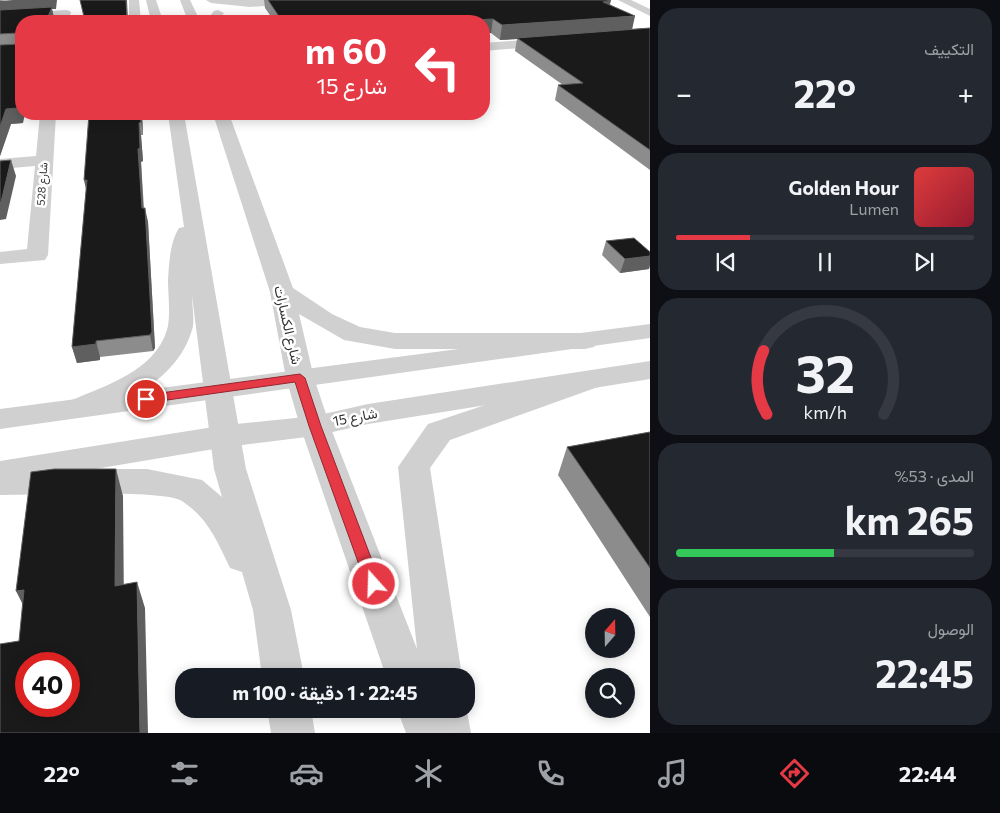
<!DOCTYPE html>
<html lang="ar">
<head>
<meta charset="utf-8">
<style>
	:root { --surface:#171b24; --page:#242831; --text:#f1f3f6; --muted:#9ea1a6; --line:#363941; --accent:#e63946 }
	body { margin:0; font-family:Commissioner,Vazirmatn,sans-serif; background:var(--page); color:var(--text); direction:rtl; height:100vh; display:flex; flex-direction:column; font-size:19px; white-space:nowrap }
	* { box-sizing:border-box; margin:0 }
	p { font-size:16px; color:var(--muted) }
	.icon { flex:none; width:28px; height:28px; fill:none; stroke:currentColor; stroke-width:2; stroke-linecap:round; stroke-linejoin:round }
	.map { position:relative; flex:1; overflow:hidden; direction:ltr }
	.panel { display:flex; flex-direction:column; gap:8px; padding:8px; background:#0d0f14; width:350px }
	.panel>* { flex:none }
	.guide { position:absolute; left:15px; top:15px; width:475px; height:105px; border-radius:20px; box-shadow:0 2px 12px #0003; direction:rtl; background:#e63946; color:#fff; overflow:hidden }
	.needle { width:32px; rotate:20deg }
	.fabs { position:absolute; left:585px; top:608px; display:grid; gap:10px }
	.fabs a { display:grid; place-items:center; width:50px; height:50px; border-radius:50%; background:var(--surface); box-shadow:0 2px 12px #0003; font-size:25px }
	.speed { position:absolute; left:15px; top:652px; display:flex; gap:10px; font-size:25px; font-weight:700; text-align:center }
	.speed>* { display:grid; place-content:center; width:65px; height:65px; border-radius:50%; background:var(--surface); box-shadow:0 2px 12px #0003; line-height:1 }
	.speed .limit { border:8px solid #d22; background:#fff; color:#111 }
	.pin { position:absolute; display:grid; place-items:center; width:42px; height:42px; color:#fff; margin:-21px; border:2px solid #fff; border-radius:50%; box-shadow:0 1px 5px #0007 }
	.me { position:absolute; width:55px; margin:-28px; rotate:340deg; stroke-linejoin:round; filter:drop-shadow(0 0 4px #0008) }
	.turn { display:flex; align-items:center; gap:18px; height:105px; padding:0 20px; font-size:22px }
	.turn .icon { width:65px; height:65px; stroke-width:2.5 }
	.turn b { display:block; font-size:35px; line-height:42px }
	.big { font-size:38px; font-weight:700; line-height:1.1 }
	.panel .tile { flex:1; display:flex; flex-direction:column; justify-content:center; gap:8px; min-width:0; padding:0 18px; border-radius:20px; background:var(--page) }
	.panel .dial { align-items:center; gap:0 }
	.dial svg { height:130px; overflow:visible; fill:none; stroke:var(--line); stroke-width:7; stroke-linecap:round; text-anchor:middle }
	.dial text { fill:var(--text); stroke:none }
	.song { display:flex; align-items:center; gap:15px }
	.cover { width:60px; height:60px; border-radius:8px; background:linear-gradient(135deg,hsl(0 70% 55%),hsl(350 70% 35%)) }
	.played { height:5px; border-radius:2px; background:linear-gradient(90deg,var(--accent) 25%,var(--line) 25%) }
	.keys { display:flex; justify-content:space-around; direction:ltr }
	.heat { display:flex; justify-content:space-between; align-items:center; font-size:28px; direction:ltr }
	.charge { height:8px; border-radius:4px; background:linear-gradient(90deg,#34c759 53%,var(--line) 0) }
	.trip { position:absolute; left:175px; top:668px; width:300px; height:50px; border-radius:20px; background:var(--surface); box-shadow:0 2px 12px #0003; font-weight:700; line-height:50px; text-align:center; direction:rtl }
	.menu { display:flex; height:80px; justify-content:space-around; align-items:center; background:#090b0e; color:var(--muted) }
	.menu .icon { width:35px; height:35px }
	.menu .selected { color:var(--accent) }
	.menu b { font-size:22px; color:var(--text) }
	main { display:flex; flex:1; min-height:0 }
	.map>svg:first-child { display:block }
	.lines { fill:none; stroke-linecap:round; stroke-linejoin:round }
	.minor { fill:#d0d0d0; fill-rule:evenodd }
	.tertiary { fill:#d0d0d0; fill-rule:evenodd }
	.wall { fill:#8c8c8c }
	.shaded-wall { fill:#5f5f5f }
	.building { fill:#1a1a1a; stroke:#5f5f5f; fill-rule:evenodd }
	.route { fill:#e63946; stroke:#96252e }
	.labels { text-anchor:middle; stroke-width:5; stroke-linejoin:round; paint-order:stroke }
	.far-street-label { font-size:11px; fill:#333; stroke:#fff }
	.street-label { font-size:14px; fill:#333; stroke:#fff }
</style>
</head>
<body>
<main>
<section class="panel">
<div class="tile"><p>التكييف</p>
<div class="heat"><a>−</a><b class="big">22°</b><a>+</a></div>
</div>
<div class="tile">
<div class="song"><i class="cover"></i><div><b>Golden Hour</b><p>Lumen</p></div></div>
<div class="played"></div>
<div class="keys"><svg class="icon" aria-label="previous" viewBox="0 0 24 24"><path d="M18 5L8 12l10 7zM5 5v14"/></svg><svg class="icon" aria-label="pause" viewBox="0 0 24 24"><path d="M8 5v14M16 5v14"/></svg><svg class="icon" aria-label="next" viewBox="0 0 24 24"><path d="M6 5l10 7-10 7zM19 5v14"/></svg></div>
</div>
<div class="tile dial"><svg viewBox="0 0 100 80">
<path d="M14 69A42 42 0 1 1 86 69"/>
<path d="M14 69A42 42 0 0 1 12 30" stroke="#e63946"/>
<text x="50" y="56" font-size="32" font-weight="700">32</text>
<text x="50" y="72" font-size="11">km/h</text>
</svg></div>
<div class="tile"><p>المدى · 53%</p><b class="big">265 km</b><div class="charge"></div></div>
<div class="tile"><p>الوصول</p><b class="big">22:45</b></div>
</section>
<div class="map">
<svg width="650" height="733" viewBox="0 0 650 733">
	<rect width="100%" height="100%" fill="#fff"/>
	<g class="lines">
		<!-- minor -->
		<g class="minor">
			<polygon points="129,0 139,0 141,21 130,21 129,17"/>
			<polygon points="206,0 316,0 311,3 250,7 211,3"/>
			<polygon points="618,0 631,0 650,9 650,16"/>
			<polygon points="66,10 70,11 71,13 70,15 0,20 0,14"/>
			<polygon points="552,38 556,39 558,42 556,45 484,51 484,43"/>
			<polygon points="40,114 56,114 48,255 45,260 0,264 0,252 27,249 35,166 0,169 0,159 36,156"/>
			<polygon points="650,324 650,338 0,429 0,409"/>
			<polygon points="650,361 650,379 368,424 315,436 226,447 0,485 0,461 226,425 315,416 368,404"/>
		</g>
		<!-- tertiary -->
		<g class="tertiary">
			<polygon points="146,0 156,0 163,21 151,21"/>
			<polygon points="180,0 190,0 200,21 188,21"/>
			<polygon points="218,10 224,13 218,21 206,21 214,11"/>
			<path d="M 168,114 L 184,114 L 246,469 L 291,610 L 304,676 L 262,676 L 253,610 L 242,572 L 230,568 C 217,541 208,518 182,501 C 163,489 30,495 0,495 L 0,469 L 147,469 L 202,480 L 222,497 L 214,469 L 192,296 C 192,306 195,321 192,330 C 178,378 126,404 82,417 L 72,414 L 67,407 L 72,400 C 107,385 154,371 167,330 C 171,317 168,294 168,280 C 169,264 170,242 179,228 L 184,227 Z"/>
			<polygon points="213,114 229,114 293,288 332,314 360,327 395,333 585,333 594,335 598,341 594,347 585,349 395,349 344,340 299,314 314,378 330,426 417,649 398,467 428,424 588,371 598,373 602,380 598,387 450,440 430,468 462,676 386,676 300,426 286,378 270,292"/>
			<polygon points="466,706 471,733 406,733 397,709 466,709"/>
			<polygon points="267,709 311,709 315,733 271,733"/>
		</g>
	</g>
	<!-- wall -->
	<g class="wall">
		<polygon points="0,0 56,9 52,9 54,18 53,21 21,21 23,123 11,124 0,156"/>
		<polygon points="264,0 611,0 610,4 632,29 650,28 650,170 555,100 558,85 563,85 515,51 517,39 500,40 491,33 484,21 274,21 265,8"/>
		<polygon points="142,114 143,135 141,135 143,161 141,162 144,208 148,222 155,348 153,351 100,357 100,360 77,363 72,347 86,189"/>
		<polygon points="606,241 650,252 650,265 649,269 620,273 602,255"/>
		<polygon points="650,432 650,617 558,475 567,447"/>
	</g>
	<!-- shaded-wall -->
	<g class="shaded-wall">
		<polygon points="13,0 57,0 56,9 52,9 54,18 53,21 46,21 0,12 0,1"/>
		<polygon points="126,0 127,0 128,21 127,21"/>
		<polygon points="601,0 611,0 608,10"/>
		<polygon points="635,16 632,30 517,38 517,39 500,40 502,25"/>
		<polygon points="493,19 491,33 484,34 484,21 456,21"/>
		<polygon points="21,97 21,114 25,114 23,123 11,124 0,156 0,127 6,109"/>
		<polygon points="140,114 142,114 143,135 141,122"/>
		<polygon points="139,123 141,135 143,161 141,162 144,222 142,208 138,149"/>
		<polygon points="11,160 16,176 6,219 0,220 0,202"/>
		<polygon points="84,180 87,180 87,194"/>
		<polygon points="145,208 148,222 155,348 153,351 150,335"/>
		<polygon points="650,256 650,265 649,269 620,273 625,259"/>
		<polygon points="96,341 100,357 100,360 77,363 72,347"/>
		<polygon points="116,469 123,496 124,612 115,586"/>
		<polygon points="137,582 145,608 148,733 140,733"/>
		<polygon points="24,590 29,617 16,591"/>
	</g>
	<!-- building -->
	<g class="building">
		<polygon points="80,0 126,0 127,21 85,21"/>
		<polygon points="268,0 607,0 609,1 603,2 635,16 502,25 493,19 456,21 282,21"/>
		<polygon points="52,7 46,21 21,21 21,97 18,108 6,109 0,127 0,45 19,44 20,35 18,33 0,34 0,10"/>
		<polygon points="650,28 650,150 558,85 583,83 517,38"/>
		<polygon points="89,114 140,114 141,122 139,123 140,148 138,149 142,208 145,208 152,332 150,335 96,341 96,344 72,347 87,180 84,180"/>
		<polygon points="11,160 1,202 0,202 0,161"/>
		<polygon points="634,238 650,252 650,256 625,259 606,241"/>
		<polygon points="650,432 650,568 567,447"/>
		<path d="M 54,469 L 116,469 L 115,586 L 137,582 L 140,733 L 0,733 L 0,644 L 19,641 L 24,590 L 16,591 L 31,472 ZM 26,664 L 69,664 L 69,706 L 26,706 Z"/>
	</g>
	<!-- route -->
	<polygon class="route" points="300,374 305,378 321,426 381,584 379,589 374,591 368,589 366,584 309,426 295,382 146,403 140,399 146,395"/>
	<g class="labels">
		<!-- far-street labels -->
		<g class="far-street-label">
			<text transform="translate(42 184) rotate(-86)" y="4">شارع 528</text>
		</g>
		<!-- street labels -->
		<g class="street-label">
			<text transform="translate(288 325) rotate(77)" y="5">شارع الكسارات</text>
			<text transform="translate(355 417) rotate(-11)" y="5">شارع 15</text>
		</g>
	</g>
</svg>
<div class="fabs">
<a><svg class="needle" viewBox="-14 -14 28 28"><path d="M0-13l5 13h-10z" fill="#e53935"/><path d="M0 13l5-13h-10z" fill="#9ea1a6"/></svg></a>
<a><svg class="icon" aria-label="search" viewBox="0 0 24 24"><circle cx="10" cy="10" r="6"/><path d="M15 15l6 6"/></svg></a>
</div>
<div class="speed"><div class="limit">40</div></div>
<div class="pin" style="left:146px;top:399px;background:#d93025"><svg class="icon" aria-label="arrive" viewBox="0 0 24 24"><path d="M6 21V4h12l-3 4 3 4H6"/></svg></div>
<svg class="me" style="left:374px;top:584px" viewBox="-20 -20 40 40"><circle r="17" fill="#e63946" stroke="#fff" stroke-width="3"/><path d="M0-11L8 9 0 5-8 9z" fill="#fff"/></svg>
<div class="trip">22:45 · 1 دقيقة · 100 m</div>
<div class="guide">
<div class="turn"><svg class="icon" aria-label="left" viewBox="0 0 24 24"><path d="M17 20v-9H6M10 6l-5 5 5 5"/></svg><div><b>60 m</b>شارع 15</div></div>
</div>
</div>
</main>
<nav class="menu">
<b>22:44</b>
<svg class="icon selected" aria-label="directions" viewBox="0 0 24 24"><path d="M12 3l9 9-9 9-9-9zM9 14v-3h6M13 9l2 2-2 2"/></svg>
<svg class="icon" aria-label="music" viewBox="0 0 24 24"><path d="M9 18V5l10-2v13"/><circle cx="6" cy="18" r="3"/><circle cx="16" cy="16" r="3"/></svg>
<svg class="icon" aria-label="phone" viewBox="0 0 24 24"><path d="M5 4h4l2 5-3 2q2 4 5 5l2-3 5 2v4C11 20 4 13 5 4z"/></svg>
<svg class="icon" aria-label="climate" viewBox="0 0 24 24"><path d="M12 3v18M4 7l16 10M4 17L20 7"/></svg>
<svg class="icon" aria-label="car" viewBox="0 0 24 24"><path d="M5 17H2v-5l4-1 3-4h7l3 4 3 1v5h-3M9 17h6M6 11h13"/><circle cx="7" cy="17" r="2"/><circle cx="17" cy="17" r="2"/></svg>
<svg class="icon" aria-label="filters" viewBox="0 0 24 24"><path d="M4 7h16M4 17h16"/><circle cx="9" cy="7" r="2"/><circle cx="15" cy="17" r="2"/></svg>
<b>22°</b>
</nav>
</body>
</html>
